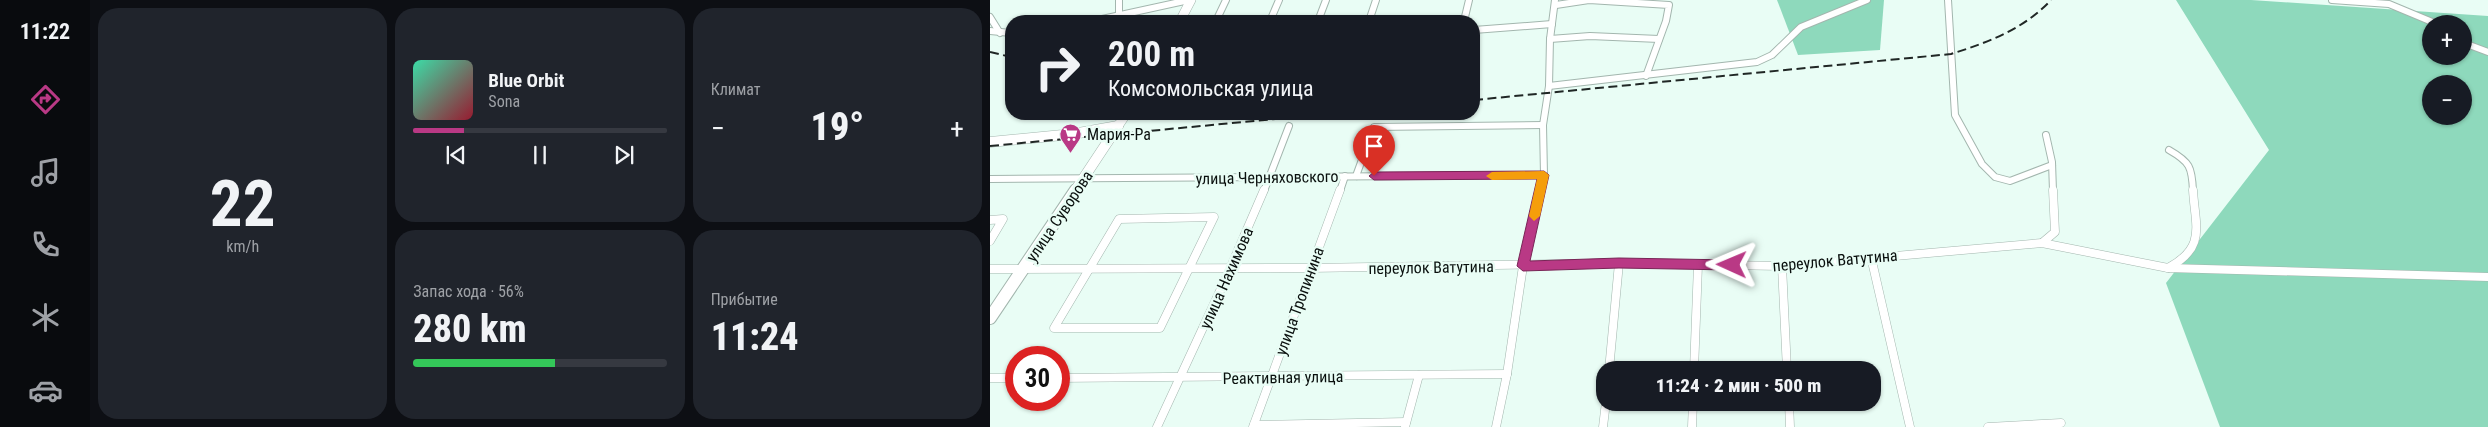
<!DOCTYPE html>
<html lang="ru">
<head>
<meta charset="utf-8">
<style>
	:root { --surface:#171b24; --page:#20242c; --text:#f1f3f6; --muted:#9ea1a6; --line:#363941; --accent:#b93985 }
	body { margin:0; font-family:"Roboto Condensed",sans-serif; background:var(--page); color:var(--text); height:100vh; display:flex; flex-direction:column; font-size:19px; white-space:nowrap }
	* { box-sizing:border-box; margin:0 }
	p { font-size:16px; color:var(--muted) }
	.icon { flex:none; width:28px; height:28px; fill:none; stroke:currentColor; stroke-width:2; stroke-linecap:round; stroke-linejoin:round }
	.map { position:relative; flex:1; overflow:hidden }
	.details { display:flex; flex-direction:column; gap:8px; padding:8px; background:#0d0f14; width:900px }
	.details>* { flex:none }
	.hud { position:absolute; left:15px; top:15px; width:475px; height:105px; border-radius:20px; box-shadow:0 1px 4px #0004; background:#171b24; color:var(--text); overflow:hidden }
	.controls { position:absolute; left:1432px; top:15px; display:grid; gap:10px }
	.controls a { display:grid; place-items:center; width:50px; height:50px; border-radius:50%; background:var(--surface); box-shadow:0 1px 4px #0004; font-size:25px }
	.speed { position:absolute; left:15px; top:346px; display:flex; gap:10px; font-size:25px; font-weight:700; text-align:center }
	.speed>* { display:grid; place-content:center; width:65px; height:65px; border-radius:50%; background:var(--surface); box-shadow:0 1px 4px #0004; line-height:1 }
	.speed .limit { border:8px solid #d22; background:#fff; color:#111 }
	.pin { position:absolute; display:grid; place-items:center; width:42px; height:42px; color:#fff; margin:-51px -21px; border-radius:50% 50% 50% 0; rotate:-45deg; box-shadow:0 0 5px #0007 }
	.pin .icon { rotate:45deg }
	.me { position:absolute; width:55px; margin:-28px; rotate:271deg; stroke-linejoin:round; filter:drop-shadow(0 0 4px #0008) }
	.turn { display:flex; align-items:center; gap:18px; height:105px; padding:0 20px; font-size:22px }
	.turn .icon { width:65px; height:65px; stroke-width:2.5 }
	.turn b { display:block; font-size:35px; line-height:42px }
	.big { font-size:38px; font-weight:800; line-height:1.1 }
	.details .tile { flex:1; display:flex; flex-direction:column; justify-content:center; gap:8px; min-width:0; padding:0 18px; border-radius:20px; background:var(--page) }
	.details .dial { align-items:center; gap:0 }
	.dial b { font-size:65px; line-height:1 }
	.song { display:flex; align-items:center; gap:15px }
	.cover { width:60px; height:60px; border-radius:8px; background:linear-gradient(135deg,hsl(160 70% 55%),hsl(350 70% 35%)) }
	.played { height:5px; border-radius:2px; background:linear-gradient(90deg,var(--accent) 20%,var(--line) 20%) }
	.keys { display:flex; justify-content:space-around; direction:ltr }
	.heat { display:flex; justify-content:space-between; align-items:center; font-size:28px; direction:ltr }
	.charge { height:8px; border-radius:4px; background:linear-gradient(90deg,#34c759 56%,var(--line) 0) }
	.details .tiles { flex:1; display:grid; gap:8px; grid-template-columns:repeat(3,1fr) }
	.tile:first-child { grid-row:span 2 }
	.trip { position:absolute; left:606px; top:361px; width:285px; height:50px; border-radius:20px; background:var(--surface); box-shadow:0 1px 4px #0004; font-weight:800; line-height:50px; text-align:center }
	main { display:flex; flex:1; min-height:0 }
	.tab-bar { display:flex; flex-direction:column; width:90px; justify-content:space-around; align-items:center; background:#090b0e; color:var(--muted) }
	.tab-bar .icon { width:35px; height:35px }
	.tab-bar .active { color:var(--accent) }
	.tab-bar b { font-size:22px; color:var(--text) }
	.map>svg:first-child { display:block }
	.forest { fill:#8ed9bc; fill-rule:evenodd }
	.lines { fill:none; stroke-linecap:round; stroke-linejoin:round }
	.street-far1-casing { stroke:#a3b6ae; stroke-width:8 }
	.street-casing { stroke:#a3b6ae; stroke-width:9 }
	.secondary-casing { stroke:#a3b6ae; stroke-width:10 }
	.primary-far1-casing { stroke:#a3b6ae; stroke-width:11 }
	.primary-casing { stroke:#a3b6ae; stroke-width:14 }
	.street-far1 { stroke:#fff; stroke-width:6 }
	.street { stroke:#fff; stroke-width:8 }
	.secondary { stroke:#fff; stroke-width:9 }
	.primary-far1 { stroke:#fff; stroke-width:10 }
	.primary { stroke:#fff; stroke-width:12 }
	.rail { stroke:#202725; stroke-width:2; stroke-dasharray:9 4.5; stroke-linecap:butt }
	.route { fill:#b93985; stroke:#782556 }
	.slow { fill:#f59e0b }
	.labels { text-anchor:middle; stroke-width:5; stroke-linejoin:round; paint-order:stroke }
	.poi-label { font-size:16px; fill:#090f0d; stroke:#e9fdf5; text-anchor:start }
	.street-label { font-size:16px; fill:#090f0d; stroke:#e9fdf5 }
</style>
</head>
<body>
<main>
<nav class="tab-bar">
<b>11:22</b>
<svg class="icon active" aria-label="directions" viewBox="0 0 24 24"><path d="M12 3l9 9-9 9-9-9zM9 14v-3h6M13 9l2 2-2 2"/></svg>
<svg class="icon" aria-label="music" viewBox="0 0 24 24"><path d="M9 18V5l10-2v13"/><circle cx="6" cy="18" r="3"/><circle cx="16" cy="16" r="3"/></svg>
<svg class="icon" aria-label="phone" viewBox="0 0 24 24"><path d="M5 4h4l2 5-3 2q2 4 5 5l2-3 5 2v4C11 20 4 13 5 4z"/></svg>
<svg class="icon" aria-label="climate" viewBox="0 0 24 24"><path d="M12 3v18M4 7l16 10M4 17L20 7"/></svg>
<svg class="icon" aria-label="car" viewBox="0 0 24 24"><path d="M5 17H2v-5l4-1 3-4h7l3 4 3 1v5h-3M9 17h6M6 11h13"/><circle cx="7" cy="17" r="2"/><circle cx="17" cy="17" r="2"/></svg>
</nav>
<section class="details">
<div class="tiles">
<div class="tile dial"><b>22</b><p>km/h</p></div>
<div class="tile">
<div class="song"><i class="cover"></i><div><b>Blue Orbit</b><p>Sona</p></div></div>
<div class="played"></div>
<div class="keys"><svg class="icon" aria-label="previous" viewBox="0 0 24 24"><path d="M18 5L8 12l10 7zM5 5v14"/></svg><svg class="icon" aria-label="pause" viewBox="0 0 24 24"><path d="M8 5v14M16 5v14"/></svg><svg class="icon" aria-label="next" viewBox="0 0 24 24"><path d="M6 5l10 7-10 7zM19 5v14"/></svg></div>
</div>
<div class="tile"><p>Климат</p>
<div class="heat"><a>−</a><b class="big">19°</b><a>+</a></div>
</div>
<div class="tile"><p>Запас хода · 56%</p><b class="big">280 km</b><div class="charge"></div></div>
<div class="tile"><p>Прибытие</p><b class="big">11:24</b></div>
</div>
</section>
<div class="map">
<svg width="1498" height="427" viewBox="0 0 1498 427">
	<rect width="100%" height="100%" fill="#e9fdf5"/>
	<!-- forest -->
	<g class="forest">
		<polygon points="787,0 894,0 890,50 808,55"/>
		<path d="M 1186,0 L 1261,0 L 1498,16 L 1498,427 L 1230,427 L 1176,283 L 1279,150 ZM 1441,24 L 1474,24 L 1474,56 L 1441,56 ZM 1441,84 L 1474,84 L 1474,116 L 1441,116 Z"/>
	</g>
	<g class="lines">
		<defs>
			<g id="street-far1">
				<polyline points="129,0 129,15"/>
				<polyline points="958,0 965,115 992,164 1005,177 1020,181 1062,165"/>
				<polyline points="1342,0 1399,4 1447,24"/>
				<polyline points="566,5 599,0 679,5 676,21 656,76"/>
				<polyline points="0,17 10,33"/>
				<polyline points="103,21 199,0"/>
				<polyline points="226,21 236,0"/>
				<polyline points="280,21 289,0"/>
				<polyline points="328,21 336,0"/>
				<polyline points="379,21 386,0"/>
				<polyline points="474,21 479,0"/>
				<polyline points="484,30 562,24"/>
				<polyline points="0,31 21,33"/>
				<polyline points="560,39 600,36 669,39"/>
				<polyline points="1474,43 1498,52"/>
				<polyline points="559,86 767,62 782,55 811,27 877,0"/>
				<polyline points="1056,135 1062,162 1063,191"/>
				<path d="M 1179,150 C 1200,162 1202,167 1203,191"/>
				<polyline points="366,176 384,127 553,125"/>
				<polyline points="0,179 554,175"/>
				<polyline points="274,191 299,126"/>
				<polyline points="350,191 355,176"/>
				<polyline points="550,191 554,175 553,125 559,86 560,39 565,0"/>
			</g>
			<g id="street">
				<polygon points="224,217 170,328 64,328 129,219"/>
				<polyline points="0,220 13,219 0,241"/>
				<polyline points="1052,243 1065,232 1063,190"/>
				<polyline points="881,257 920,427"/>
				<polyline points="792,266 797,370"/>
				<path d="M 1178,268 C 1217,247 1205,226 1203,190"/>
				<polyline points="0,269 320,268 629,263 792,266 1052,243 1178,268 1498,277"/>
				<polyline points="619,370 629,263"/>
				<polyline points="704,370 708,265"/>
				<polyline points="0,378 26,378"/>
				<polyline points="69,378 517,374"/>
				<polyline points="799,402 800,427"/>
				<polyline points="264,425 416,422"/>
				<polyline points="167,427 236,278 274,190"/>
				<polyline points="263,427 350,190"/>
				<polyline points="415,427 429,375"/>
				<polyline points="506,427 517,374 533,266 551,190"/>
				<polyline points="613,427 616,402"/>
				<polyline points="702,427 703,402"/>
				<polyline points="998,427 1071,423"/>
			</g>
			<g id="secondary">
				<polyline points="190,21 201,0"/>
				<polyline points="128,126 136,114"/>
			</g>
			<g id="primary-far1">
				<polyline points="0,142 83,134 128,126"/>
				<polyline points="85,191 128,126"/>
			</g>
			<polyline id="primary" points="0,318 86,190"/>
		</defs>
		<!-- street-far1 casing -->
		<use href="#street-far1" class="street-far1-casing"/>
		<!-- street casing -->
		<use href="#street" class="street-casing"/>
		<!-- secondary casing -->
		<use href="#secondary" class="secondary-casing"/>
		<!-- primary-far1 casing -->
		<use href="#primary-far1" class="primary-far1-casing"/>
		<!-- primary casing -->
		<use href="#primary" class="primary-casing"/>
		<!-- street-far1 -->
		<use href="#street-far1" class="street-far1"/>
		<!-- street -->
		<use href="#street" class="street"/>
		<!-- secondary -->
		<use href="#secondary" class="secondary"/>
		<!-- primary-far1 -->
		<use href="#primary-far1" class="primary-far1"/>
		<!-- primary -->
		<use href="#primary" class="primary"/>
		<!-- rail -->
		<g class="rail">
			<polyline points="0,52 21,57"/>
			<path d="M 484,100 L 961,54 C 999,42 1034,29 1061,0"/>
			<polyline points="0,146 338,114"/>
		</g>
	</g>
	<!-- route -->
	<polygon class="route" points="554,171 559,175 540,261 629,258 742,260 748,265 742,270 629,268 533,271 527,266 547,179 384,180 379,176 384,172"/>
	<!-- slow -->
	<polygon class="slow" points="554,171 559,175 550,216 544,221 539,216 547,179 502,180 496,176 502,172"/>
	<!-- icons -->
	<defs>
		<symbol id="supermarket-pin" viewBox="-11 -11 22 30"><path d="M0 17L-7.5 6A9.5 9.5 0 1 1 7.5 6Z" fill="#b93985" stroke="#e9fdf5"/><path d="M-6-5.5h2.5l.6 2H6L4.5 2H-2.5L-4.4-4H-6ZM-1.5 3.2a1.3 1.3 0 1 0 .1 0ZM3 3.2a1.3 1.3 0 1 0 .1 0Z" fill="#fff"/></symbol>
	</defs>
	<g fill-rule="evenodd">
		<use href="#supermarket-pin" x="68" y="122" width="25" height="34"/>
	</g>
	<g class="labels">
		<!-- poi labels -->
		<g class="poi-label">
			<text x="97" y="140">Мария-Ра</text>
		</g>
		<!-- street labels -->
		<g class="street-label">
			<text transform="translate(277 177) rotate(-1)" y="6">улица Черняховского</text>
			<text transform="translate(69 216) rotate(-56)" y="6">улица Суворова</text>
			<text transform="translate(845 260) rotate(-5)" y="6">переулок Ватутина</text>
			<text transform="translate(441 267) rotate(-1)" y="6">переулок Ватутина</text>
			<text transform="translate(236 278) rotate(-66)" y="6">улица Нахимова</text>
			<text transform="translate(309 301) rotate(-70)" y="6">улица Тропинина</text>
			<text transform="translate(293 377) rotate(-1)" y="6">Реактивная улица</text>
		</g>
	</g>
</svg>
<div class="controls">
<a>+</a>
<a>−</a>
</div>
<div class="speed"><div class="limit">30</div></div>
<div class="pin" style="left:384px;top:176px;background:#d93025"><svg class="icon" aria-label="arrive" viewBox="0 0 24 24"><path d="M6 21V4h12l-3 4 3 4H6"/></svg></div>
<svg class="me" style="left:742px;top:265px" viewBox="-20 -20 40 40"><path d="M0-17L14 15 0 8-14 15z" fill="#b93985" stroke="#fff" stroke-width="4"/></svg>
<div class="trip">11:24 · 2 мин · 500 m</div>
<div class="hud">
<div class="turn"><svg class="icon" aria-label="right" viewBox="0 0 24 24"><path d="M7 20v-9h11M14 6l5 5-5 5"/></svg><div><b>200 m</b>Комсомольская улица</div></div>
</div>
</div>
</main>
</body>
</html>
